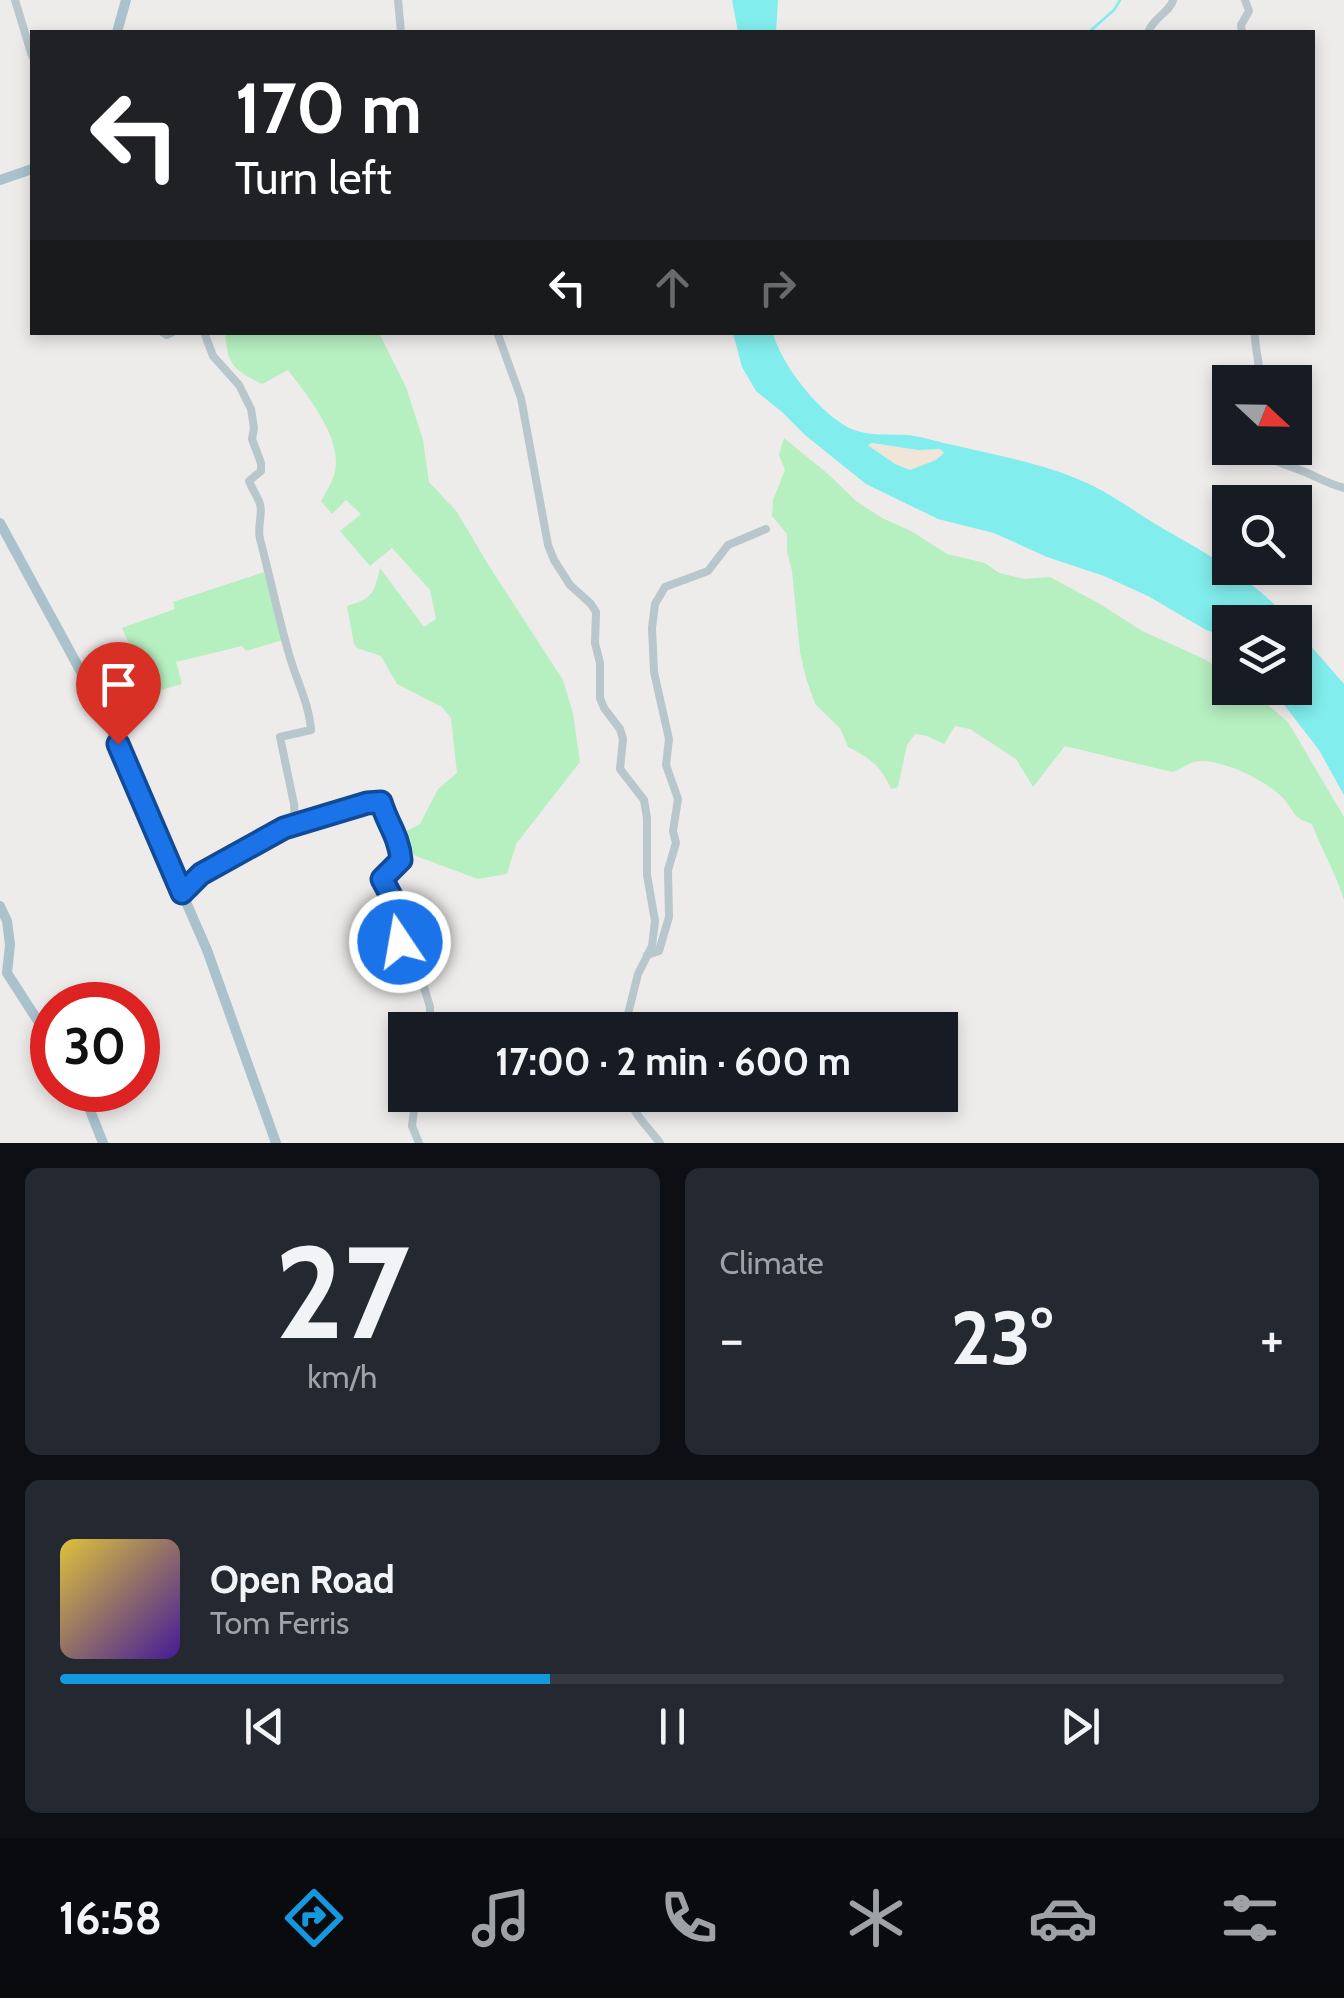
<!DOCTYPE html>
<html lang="en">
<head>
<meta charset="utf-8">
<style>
	:root { --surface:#171b24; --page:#242831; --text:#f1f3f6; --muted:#9ea1a6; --line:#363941; --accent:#1499df }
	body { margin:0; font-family:Cabin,sans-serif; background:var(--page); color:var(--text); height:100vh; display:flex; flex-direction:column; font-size:38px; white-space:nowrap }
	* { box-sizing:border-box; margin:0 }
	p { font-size:32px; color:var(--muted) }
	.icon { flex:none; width:55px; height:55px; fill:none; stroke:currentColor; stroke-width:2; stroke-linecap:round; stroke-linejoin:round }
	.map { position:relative; height:1143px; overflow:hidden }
	.drawer { display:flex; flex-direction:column; gap:25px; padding:25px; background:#0d0f14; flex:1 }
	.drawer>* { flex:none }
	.guide { position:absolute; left:30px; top:30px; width:1285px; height:305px; border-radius:0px; box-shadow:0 5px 15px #0003; background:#202124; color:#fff; overflow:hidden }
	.needle { width:65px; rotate:112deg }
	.fabs { position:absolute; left:1212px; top:365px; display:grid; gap:20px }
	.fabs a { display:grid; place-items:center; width:100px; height:100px; border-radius:0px; background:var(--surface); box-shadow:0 5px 15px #0003; font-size:50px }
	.speed { position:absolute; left:30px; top:982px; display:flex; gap:20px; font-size:50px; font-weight:700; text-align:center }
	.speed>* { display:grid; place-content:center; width:130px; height:130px; border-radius:50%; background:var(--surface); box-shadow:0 5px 15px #0003; line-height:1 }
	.speed .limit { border:15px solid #d22; background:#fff; color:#111 }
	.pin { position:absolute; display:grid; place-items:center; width:85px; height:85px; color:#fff; margin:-102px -42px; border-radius:50% 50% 50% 0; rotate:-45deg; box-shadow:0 0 10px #0007 }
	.pin .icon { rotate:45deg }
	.me { position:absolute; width:110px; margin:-55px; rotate:348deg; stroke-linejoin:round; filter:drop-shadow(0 0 8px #0008) }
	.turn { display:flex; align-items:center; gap:35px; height:210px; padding:0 40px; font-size:45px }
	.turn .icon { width:130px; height:130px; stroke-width:2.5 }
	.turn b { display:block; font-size:70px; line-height:85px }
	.lanes { display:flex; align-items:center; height:95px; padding:0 40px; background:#0003; justify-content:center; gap:50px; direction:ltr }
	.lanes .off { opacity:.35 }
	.big { font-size:75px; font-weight:700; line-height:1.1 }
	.drawer .tile { flex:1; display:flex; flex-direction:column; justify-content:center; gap:15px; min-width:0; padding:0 35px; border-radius:15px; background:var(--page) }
	.drawer .dial { align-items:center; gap:0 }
	.dial b { font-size:130px; line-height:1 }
	.song { display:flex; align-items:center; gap:30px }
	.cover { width:120px; height:120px; border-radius:15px; background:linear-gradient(135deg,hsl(50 70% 55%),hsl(260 70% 35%)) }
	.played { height:10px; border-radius:5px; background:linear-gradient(90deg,var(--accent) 40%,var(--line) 40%) }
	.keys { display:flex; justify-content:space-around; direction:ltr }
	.heat { display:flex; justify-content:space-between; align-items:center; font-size:55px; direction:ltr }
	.drawer .tiles { flex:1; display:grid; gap:25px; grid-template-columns:1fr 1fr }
	.tile:last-child { grid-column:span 2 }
	.trip { position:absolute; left:388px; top:1012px; width:570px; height:100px; border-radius:0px; background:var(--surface); box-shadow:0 5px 15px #0003; font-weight:700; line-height:100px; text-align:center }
	.dock { display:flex; height:160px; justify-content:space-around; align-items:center; background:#090b0e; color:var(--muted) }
	.dock .icon { width:70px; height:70px }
	.dock .on { color:var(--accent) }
	.dock b { font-size:45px; color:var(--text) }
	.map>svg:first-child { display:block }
	.green { fill:#b6efc0 }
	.sand { fill:#f1e5da }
	.water { fill:#81edec; fill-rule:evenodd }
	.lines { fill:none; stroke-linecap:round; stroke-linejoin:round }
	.stream { stroke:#81edec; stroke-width:2.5 }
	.minor { stroke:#b8c7cb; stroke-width:8 }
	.major { stroke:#a9c2cc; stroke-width:10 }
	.route-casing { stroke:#114b97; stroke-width:25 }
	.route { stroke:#1a73e8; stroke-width:18 }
</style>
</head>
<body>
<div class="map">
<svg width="1344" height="1143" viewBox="0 0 1344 1143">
	<rect width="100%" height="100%" fill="#eeebeb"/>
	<!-- green -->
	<g class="green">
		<path d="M 225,332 L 379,333 L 406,387 L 423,440 L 429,482 L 457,512 L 489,566 L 563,680 L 573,713 L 580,762 L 516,844 L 507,874 L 478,879 L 405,852 L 403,833 L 420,824 L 438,789 L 457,773 L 451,718 L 442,707 L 397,684 L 381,656 L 357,648 L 354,644 L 347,606 C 373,598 374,594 380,568 L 424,627 L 436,619 L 430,590 L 392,548 L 370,566 L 340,531 L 361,514 L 346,500 L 332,514 L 321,501 C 326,492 333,481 335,471 C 342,437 307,395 288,370 L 262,384 C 234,370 227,365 225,332 Z"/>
		<path d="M 784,438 L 828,474 L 856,501 L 882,518 L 911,531 L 947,554 L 985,563 L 999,573 L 1025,579 L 1050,577 L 1100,604 L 1142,631 L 1200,657 L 1230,674 L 1230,688 L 1248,688 L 1288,722 L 1344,817 L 1344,900 C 1336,873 1322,851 1312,824 C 1289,815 1297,814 1283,798 C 1267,781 1218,756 1194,762 C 1186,764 1181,770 1172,772 L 1065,746 L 1033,787 L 1016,759 L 970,729 L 955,726 L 944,744 L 927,736 L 915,734 L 907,745 L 898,787 L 891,789 C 882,767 869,757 848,747 L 840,728 L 815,704 L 806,678 L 800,652 L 792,571 L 787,551 L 787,534 L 772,516 L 773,500 L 785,470 L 779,455 Z"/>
		<polygon points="264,572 283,640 246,651 242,646 176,662 182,684 150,693 144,685 103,697 93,679 138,663 122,628 175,609 173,602"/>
	</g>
	<!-- sand -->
	<polygon class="sand" points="868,443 918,450 940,449 944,453 936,460 910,470 895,464 869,446"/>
	<!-- water -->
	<g class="water">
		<polygon points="732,0 778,0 776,32 738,32"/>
		<path d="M 733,333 L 773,333 C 781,365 823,418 854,430 C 872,436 888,434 907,435 C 919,436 932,440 944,443 C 991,454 1047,464 1091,485 C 1118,498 1142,517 1169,532 C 1213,557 1258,583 1291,622 L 1230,622 L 1230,638 L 1206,630 L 1148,596 L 1104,576 L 1047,557 L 994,533 L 938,519 L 866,484 L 805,435 L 782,412 L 756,391 L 742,367 ZM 872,443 L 918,450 L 940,449 L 944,453 L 936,460 L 910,470 L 895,464 L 869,446 L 869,444 Z"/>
		<polygon points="1295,628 1344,684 1344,795 1319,750 1271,688 1295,688"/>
	</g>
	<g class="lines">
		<!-- stream -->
		<polyline class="stream" points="1089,32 1114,10 1120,0"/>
		<!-- minor -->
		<g class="minor">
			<polyline points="15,0 32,56"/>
			<polyline points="398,0 401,32"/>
			<path d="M 1148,32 C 1154,17 1171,11 1173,0"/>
			<polyline points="1242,32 1241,25 1249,11 1245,0"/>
			<polyline points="162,332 167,335 173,332"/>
			<path d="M 204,332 L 213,356 L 239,385 L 251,409 L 254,428 L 252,439 L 261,463 L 261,471 L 249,481 C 252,489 258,497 260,504 C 263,514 257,526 260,539 C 270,577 278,616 289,654 C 296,680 309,703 311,730 L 280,737 L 294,804 L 295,825"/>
			<polyline points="497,332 521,398 548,545 554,560 570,585 591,604 596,612 595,643 600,663 600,698 604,708 620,729 623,739 620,769 644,800 647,818 647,875 655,921 652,946 638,974 624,1030"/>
			<path d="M 1255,332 C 1254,350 1262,365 1258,382"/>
			<path d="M 1251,448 C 1267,460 1286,464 1305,472 C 1319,478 1329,484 1344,488"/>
			<path d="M 182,893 L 201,874 L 285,829 L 367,803 L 381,802 C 387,823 399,836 401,859 L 382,879 L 397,907 L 401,942 L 409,958 L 417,964 L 430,1007 L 430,1030"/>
			<polyline points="647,955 659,951 669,917 668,870 676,843 673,831 678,799 666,765 669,739 654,672 652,628 655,604 665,587 708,571 728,545 766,529"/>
			<path d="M 628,1095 C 633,1114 649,1128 660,1143"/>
			<polyline points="419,1143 412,1126 414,1110 426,1100 424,1095"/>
		</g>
		<!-- major -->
		<g class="major">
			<polyline points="117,32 126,0"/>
			<polyline points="0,180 32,169"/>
			<polyline points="0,523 104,714 207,950 276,1143"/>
			<polyline points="0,906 7,921 10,945 7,973 40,1024 52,1036"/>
			<polyline points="82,1090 103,1143"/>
		</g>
	</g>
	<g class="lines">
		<defs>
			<path id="route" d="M 118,744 L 182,893 L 201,874 L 284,828 L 367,803 L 381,802 C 387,823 399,836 401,860 L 382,879 L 397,907 L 400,942"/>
		</defs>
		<!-- route casing -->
		<use href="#route" class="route-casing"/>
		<!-- route -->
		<use href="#route" class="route"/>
	</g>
</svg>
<div class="fabs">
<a><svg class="needle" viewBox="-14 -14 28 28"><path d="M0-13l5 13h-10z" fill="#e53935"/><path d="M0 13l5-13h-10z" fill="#9ea1a6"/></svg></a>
<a><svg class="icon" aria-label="search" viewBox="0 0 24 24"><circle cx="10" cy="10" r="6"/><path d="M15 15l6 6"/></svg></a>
<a><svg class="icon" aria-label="layers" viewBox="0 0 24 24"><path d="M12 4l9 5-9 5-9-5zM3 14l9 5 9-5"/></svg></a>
</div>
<div class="speed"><div class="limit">30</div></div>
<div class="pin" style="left:118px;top:744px;background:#d93025"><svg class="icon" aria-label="arrive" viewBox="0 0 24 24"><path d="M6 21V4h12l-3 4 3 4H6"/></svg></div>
<svg class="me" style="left:400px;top:942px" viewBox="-20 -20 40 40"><circle r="17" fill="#1a73e8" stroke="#fff" stroke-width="3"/><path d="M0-11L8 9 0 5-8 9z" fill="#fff"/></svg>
<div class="trip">17:00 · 2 min · 600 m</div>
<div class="guide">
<div class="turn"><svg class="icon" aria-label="left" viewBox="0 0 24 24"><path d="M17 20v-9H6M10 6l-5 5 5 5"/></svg><div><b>170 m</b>Turn left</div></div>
<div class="lanes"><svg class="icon" aria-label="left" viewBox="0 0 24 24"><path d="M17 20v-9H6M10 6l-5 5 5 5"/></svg><svg class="icon off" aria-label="ahead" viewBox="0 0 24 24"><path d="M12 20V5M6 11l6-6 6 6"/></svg><svg class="icon off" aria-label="right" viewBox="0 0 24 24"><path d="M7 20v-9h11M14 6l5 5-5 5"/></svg></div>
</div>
</div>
<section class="drawer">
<div class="tiles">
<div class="tile dial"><b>27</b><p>km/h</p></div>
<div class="tile"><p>Climate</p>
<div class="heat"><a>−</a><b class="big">23°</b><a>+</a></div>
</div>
<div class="tile">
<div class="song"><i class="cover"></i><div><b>Open Road</b><p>Tom Ferris</p></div></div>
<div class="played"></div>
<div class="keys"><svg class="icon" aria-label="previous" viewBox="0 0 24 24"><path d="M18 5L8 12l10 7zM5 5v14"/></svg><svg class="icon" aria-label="pause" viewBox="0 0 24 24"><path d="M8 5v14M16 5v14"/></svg><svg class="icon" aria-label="next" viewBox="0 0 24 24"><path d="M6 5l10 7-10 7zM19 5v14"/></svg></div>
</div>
</div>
</section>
<nav class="dock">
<b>16:58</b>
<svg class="icon on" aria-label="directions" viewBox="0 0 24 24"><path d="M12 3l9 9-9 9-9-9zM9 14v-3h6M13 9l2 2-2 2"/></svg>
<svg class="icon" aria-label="music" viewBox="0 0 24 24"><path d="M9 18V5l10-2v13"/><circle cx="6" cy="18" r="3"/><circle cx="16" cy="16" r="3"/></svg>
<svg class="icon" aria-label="phone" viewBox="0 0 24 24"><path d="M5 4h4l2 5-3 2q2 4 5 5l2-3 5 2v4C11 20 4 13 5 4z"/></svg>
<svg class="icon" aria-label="climate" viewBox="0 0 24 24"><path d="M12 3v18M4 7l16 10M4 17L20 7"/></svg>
<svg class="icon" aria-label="car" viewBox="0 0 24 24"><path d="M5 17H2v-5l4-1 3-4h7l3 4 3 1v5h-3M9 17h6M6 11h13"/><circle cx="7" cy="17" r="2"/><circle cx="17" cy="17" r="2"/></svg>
<svg class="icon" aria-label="filters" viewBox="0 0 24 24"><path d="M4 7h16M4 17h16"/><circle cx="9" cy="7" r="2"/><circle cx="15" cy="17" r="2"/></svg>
</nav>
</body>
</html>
